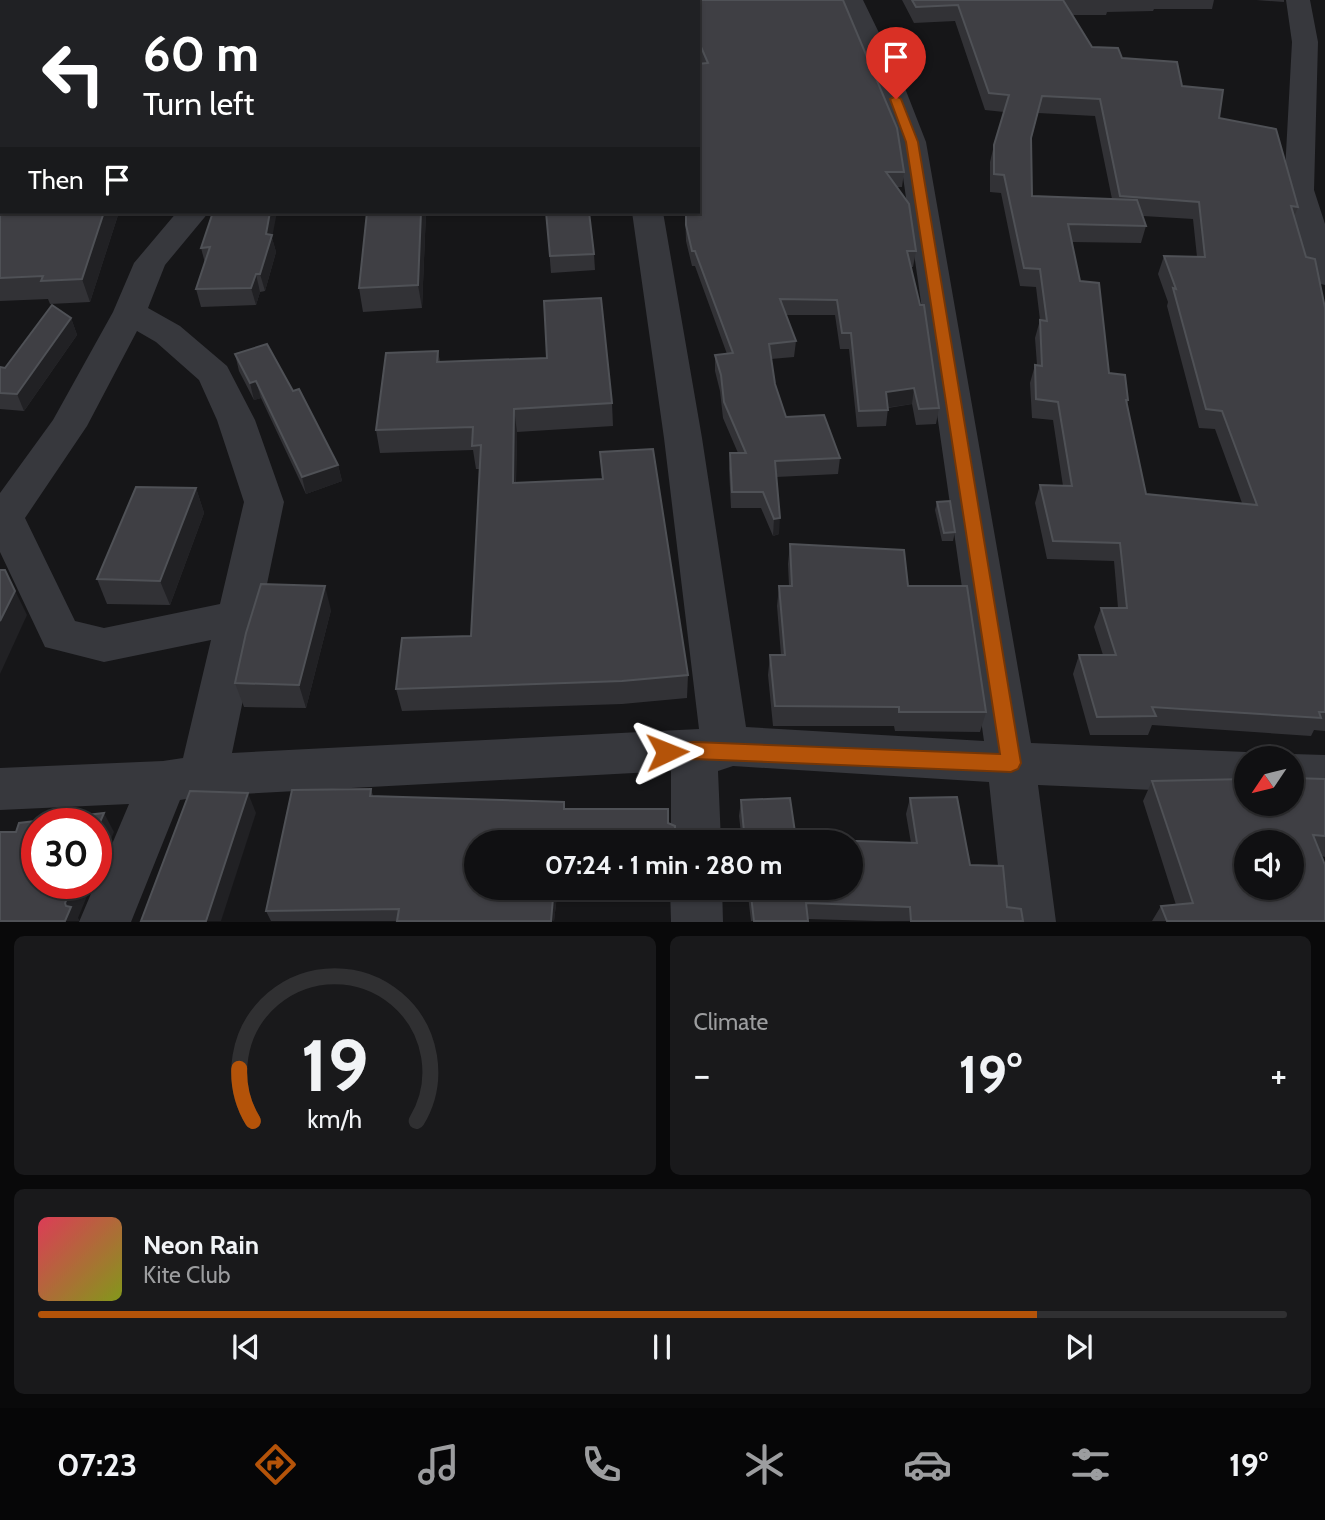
<!DOCTYPE html>
<html lang="en">
<head>
<meta charset="utf-8">
<style>
	:root { --surface:#101012; --page:#19191b; --text:#f1f3f6; --muted:#9c9d9f; --line:#303032; --accent:#b45309 }
	body { margin:0; font-family:Cabin,sans-serif; background:var(--page); color:var(--text); height:100vh; display:flex; flex-direction:column; font-size:26px; white-space:nowrap }
	* { box-sizing:border-box; margin:0 }
	p { font-size:23px; color:var(--muted) }
	.icon { flex:none; width:38px; height:38px; fill:none; stroke:currentColor; stroke-width:2; stroke-linecap:round; stroke-linejoin:round }
	.map { position:relative; height:922px; overflow:hidden }
	.side { display:flex; flex-direction:column; gap:14px; padding:14px; background:#09090a; flex:1 }
	.side>* { flex:none }
	.hud { position:absolute; left:0px; top:0px; width:700px; height:214px; box-shadow:0 2px 5px #0004,0 0 0 2px var(--line); background:#202124; color:#fff; overflow:hidden }
	.needle { width:46px; rotate:235deg }
	.fabs { position:absolute; left:1234px; top:746px; display:grid; gap:14px }
	.fabs a { display:grid; place-items:center; width:70px; height:70px; border-radius:50%; background:var(--surface); box-shadow:0 2px 5px #0004,0 0 0 2px var(--line); font-size:35px }
	.speed { position:absolute; left:21px; top:808px; display:flex; gap:14px; font-size:35px; font-weight:700; text-align:center }
	.speed>* { display:grid; place-content:center; width:91px; height:91px; border-radius:50%; background:var(--surface); box-shadow:0 2px 5px #0004,0 0 0 2px var(--line); line-height:1 }
	.speed .limit { border:10px solid #d22; background:#fff; color:#111 }
	.pin { position:absolute; display:grid; place-items:center; width:60px; height:60px; color:#fff; margin:-72px -30px; border-radius:50% 50% 50% 0; rotate:-45deg; box-shadow:0 0 7px #0007 }
	.pin .icon { rotate:45deg }
	.me { position:absolute; width:77px; margin:-38px; rotate:88deg; stroke-linejoin:round; filter:drop-shadow(0 0 5px #0008) }
	.turn { display:flex; align-items:center; gap:24px; height:147px; padding:0 28px; font-size:32px }
	.turn .icon { width:91px; height:91px; stroke-width:2.5 }
	.turn b { display:block; font-size:49px; line-height:60px }
	.then { display:flex; align-items:center; height:66px; padding:0 28px; background:#0003; gap:14px; font-size:26px }
	.big { font-size:52px; font-weight:700; line-height:1.1 }
	.side .widget { flex:1; display:flex; flex-direction:column; justify-content:center; gap:10px; min-width:0; padding:0 24px; border-radius:10px; background:var(--page) }
	.side .dial { align-items:center; gap:0 }
	.dial svg { height:182px; overflow:visible; fill:none; stroke:var(--line); stroke-width:7; stroke-linecap:round; text-anchor:middle }
	.dial text { fill:var(--text); stroke:none }
	.song { display:flex; align-items:center; gap:21px }
	.cover { width:84px; height:84px; border-radius:10px; background:linear-gradient(135deg,hsl(350 70% 55%),hsl(70 70% 35%)) }
	.played { height:7px; border-radius:4px; background:linear-gradient(90deg,var(--accent) 80%,var(--line) 80%) }
	.keys { display:flex; justify-content:space-around; direction:ltr }
	.heat { display:flex; justify-content:space-between; align-items:center; font-size:38px; direction:ltr }
	.side .tiles { flex:1; display:grid; gap:14px; grid-template-columns:1fr 1fr }
	.widget:last-child { grid-column:span 2 }
	.trip { position:absolute; left:464px; top:830px; width:399px; height:70px; border-radius:35px; background:var(--surface); box-shadow:0 2px 5px #0004,0 0 0 2px var(--line); font-weight:700; line-height:70px; text-align:center }
	.dock { display:flex; height:112px; justify-content:space-around; align-items:center; background:#060607; color:var(--muted) }
	.dock .icon { width:49px; height:49px }
	.dock .selected { color:var(--accent) }
	.dock b { font-size:32px; color:var(--text) }
	.map>svg:first-child { display:block }
	.lines { fill:none; stroke-linecap:round; stroke-linejoin:round }
	.minor { fill:#37383d; fill-rule:evenodd }
	.wall { fill:#323236; fill-rule:evenodd }
	.shaded-wall { fill:#212124 }
	.building { fill:#3f3f44; stroke:#4f5156; stroke-width:2; fill-rule:evenodd }
	.route { fill:#b45309; stroke:#753606; stroke-width:2 }
</style>
</head>
<body>
<div class="map">
<svg width="1325" height="922" viewBox="0 0 1325 922">
	<rect width="100%" height="100%" fill="#161618"/>
	<g class="lines">
		<!-- minor -->
		<g class="minor">
			<polygon points="43,0 67,0 42,2"/>
			<polygon points="387,0 413,0 386,2"/>
			<rect x="614" y="0" width="24" height="2"/>
			<path d="M 839,0 L 863,0 L 901,78 L 926,142 L 1031,743 L 1246,752 L 1261,758 L 1246,758 L 1246,794 L 1038,785 L 1056,922 L 1004,922 L 989,782 L 733,766 L 718,771 L 721,842 L 671,842 L 671,771 L 203,796 L 180,800 L 131,922 L 79,922 L 129,804 L 0,810 L 0,768 L 163,761 L 183,758 L 211,640 L 104,662 L 45,647 L 0,552 L 0,493 L 53,420 L 113,312 L 134,263 L 177,212 L 209,212 L 165,265 L 148,308 L 180,326 L 227,366 L 255,420 L 284,502 L 232,753 L 699,729 L 664,438 L 632,212 L 663,212 L 702,438 L 746,727 L 984,741 L 898,142 L 873,78 ZM 137,331 L 156,342 L 199,380 L 217,420 L 244,502 L 220,604 L 104,628 L 75,621 L 25,518 L 87,426 Z"/>
			<polygon points="1286,0 1310,0 1318,42 1314,190 1325,224 1325,285 1313,282 1309,275 1284,190 1292,42"/>
			<polygon points="0,83 2,83 0,102"/>
			<polygon points="1292,754 1325,755 1325,797 1292,796 1292,758 1282,758"/>
			<polygon points="670,887 722,887 723,922 671,922"/>
		</g>
	</g>
	<!-- wall -->
	<g class="wall">
		<polygon points="645,0 843,0 904,172 902,187 897,187 916,251 913,267 911,267 939,408 936,424 916,425 912,404 888,408 886,426 857,427 849,349 840,349 835,315 786,315 796,341 794,357 771,359 775,384 786,417 840,458 838,474 776,477 779,534 773,536 761,508 731,508 729,469 730,453 738,453 723,418 720,391 715,371 715,355 727,354 695,266 692,266 686,241 685,212 698,212 702,63 698,55 698,2 645,2"/>
		<path d="M 902,0 L 1214,0 L 1212,9 L 1154,9 L 1153,11 L 1107,12 L 1106,15 L 1072,15 L 1092,47 L 1122,58 L 1182,86 L 1219,118 L 1298,207 L 1294,217 L 1306,257 L 1325,308 L 1325,731 L 1314,730 L 1311,736 L 1152,725 L 1148,735 L 1090,735 L 1073,674 L 1079,655 L 1103,655 L 1094,627 L 1101,608 L 1118,608 L 1114,561 L 1047,559 L 1035,503 L 1040,485 L 1063,486 L 1053,420 L 1032,418 L 1030,383 L 1035,365 L 1037,365 L 1035,338 L 1040,320 L 1036,287 L 1020,286 L 1001,193 L 990,192 L 990,162 L 994,145 L 1004,112 L 985,110 L 955,21 L 914,23 ZM 1038,113 L 1095,116 L 1112,199 L 1032,196 L 1031,140 ZM 1143,216 L 1193,219 L 1197,257 L 1164,256 L 1158,274 L 1168,302 L 1167,306 L 1199,428 L 1215,429 L 1242,503 L 1146,494 L 1127,405 L 1128,400 L 1109,373 L 1080,281 L 1072,242 L 1141,243 L 1146,226 Z"/>
		<polygon points="1256,0 1284,0 1284,2"/>
		<polygon points="0,182 2,212 119,212 90,302 50,304 48,299 0,301"/>
		<polygon points="367,212 426,212 422,308 363,312 359,288"/>
		<polygon points="546,212 594,254 595,270 551,273"/>
		<polygon points="272,238 276,252 265,291 260,292 256,305 201,307 196,289 205,263 201,248"/>
		<polygon points="71,318 77,335 24,411 0,409 0,367 5,368"/>
		<polygon points="438,351 440,362 612,403 613,426 517,432 516,483 602,479 600,452 688,675 687,698 622,704 402,711 396,689 471,636 480,469 476,469 473,450 380,453 376,430"/>
		<polygon points="235,354 293,391 338,465 342,481 306,494 261,398 254,400 239,371"/>
		<polygon points="196,488 204,513 170,605 107,604 97,579"/>
		<polygon points="937,502 955,532 953,541 942,541 935,510"/>
		<polygon points="790,544 908,586 986,712 980,732 895,731 894,726 773,726 768,675 770,655 781,655 777,606 779,586 789,586 788,564"/>
		<polygon points="331,610 306,708 244,707 235,683"/>
		<polygon points="1325,779 1325,857 1322,856 1325,921 1152,921 1161,906 1176,905 1143,801 1152,781"/>
		<polygon points="371,789 373,796 564,802 565,809 476,842 476,887 558,887 554,921 271,921 266,911"/>
		<polygon points="910,798 1007,907 1023,921 876,921 808,919 808,921 751,921 747,887 850,887 850,842 742,842 739,816 741,800 796,839 911,843 906,814"/>
	</g>
	<!-- shaded-wall -->
	<g class="shaded-wall">
		<polygon points="116,0 131,0 130,2 115,2"/>
		<polygon points="104,212 119,212 90,302 82,279"/>
		<polygon points="270,212 277,212 272,238 276,252 265,291 260,274"/>
		<polygon points="421,212 426,212 422,308 418,285"/>
		<polygon points="256,274 260,292 256,305 251,288"/>
		<polygon points="71,318 77,335 24,411 17,394"/>
		<polygon points="256,381 261,398 254,400 250,383"/>
		<polygon points="914,388 912,404 884,408 886,392"/>
		<polygon points="514,409 517,432 515,506 513,483"/>
		<polygon points="338,465 342,481 306,494 302,477"/>
		<polygon points="196,488 204,513 170,605 160,581"/>
		<polygon points="780,518 779,534 773,536 774,519"/>
		<polygon points="5,570 27,615 0,674 0,621"/>
		<polygon points="325,586 331,610 306,708 299,685"/>
		<polygon points="248,793 256,813 221,921 206,921"/>
		<polygon points="104,813 114,832 96,875 96,831"/>
		<polygon points="73,884 92,884 78,918 80,921 65,921 65,903"/>
		<polygon points="554,887 558,887 554,921 551,921"/>
	</g>
	<!-- building -->
	<g class="building">
		<polygon points="79,0 116,0 115,2 78,2"/>
		<rect x="208" y="0" width="36" height="2"/>
		<polygon points="312,0 315,0 315,2 287,2"/>
		<polygon points="649,0 843,0 897,128 904,172 886,172 909,204 916,251 907,251 920,305 924,305 939,408 919,409 914,388 886,392 888,410 859,411 851,333 842,333 837,300 780,299 796,341 769,344 775,384 786,417 824,415 840,458 775,461 780,518 774,519 763,492 732,492 730,453 746,453 724,402 721,375 715,355 733,353 695,251 692,251 686,225 686,212 698,212 698,64 708,63 698,40 698,2 650,2"/>
		<path d="M 912,0 L 1063,0 L 1092,47 L 1118,48 L 1122,58 L 1177,62 L 1182,86 L 1223,90 L 1219,118 L 1276,129 L 1298,207 L 1291,206 L 1306,257 L 1315,259 L 1325,308 L 1325,712 L 1319,712 L 1321,718 L 1152,707 L 1156,716 L 1097,717 L 1079,655 L 1116,655 L 1101,608 L 1127,608 L 1120,543 L 1053,541 L 1040,485 L 1072,486 L 1058,402 L 1036,399 L 1035,365 L 1042,366 L 1040,320 L 1047,321 L 1040,269 L 1024,268 L 1004,175 L 994,174 L 994,145 L 1009,95 L 989,93 L 958,5 L 916,7 ZM 1042,96 L 1100,99 L 1120,196 L 1199,202 L 1205,257 L 1164,256 L 1176,289 L 1173,288 L 1206,409 L 1222,411 L 1257,505 L 1146,494 L 1126,400 L 1128,400 L 1125,375 L 1109,373 L 1099,283 L 1080,281 L 1068,224 L 1146,226 L 1137,200 L 1032,196 L 1031,138 Z"/>
		<polygon points="2,178 2,212 104,212 82,279 41,281 43,276 0,278 0,182"/>
		<polygon points="213,212 270,212 266,234 272,235 260,274 256,274 251,288 196,289 210,247 201,248"/>
		<polygon points="367,212 421,212 418,285 359,288"/>
		<polygon points="546,212 589,212 594,254 550,256"/>
		<polygon points="601,298 612,403 514,409 513,483 603,479 600,452 653,449 688,675 622,681 396,689 402,638 471,636 481,445 472,446 473,427 376,430 386,353 438,351 437,362 547,358 544,301"/>
		<polygon points="52,305 71,318 17,394 0,393 0,367 5,368"/>
		<polygon points="267,344 293,391 299,389 338,465 302,477 256,381 250,383 235,354"/>
		<polygon points="136,487 196,488 160,581 97,579"/>
		<polygon points="950,501 955,532 944,533 937,502"/>
		<polygon points="790,544 904,550 908,586 967,586 986,712 899,712 899,707 775,706 770,655 785,655 779,586 792,586"/>
		<polygon points="0,570 5,570 15,591 0,621"/>
		<polygon points="261,584 325,586 299,685 235,683 246,633"/>
		<path d="M 1292,778 L 1325,779 L 1325,836 L 1313,835 L 1325,865 L 1325,921 L 1167,921 L 1161,906 L 1193,903 L 1152,781 L 1246,779 L 1246,803 L 1292,803 ZM 1246,842 L 1292,842 L 1292,887 L 1246,887 Z"/>
		<polygon points="371,789 370,796 564,802 564,809 668,809 668,823 675,826 675,842 476,842 476,887 554,887 551,921 397,921 399,909 266,911 292,790"/>
		<polygon points="190,791 248,793 206,921 141,921"/>
		<polygon points="957,797 970,865 1003,866 1007,907 1021,909 1023,921 911,921 910,907 806,903 808,921 754,921 750,887 850,887 850,842 745,842 741,800 790,798 796,839 917,843 910,798"/>
		<polygon points="104,813 96,831 96,824 37,824 37,884 73,884 65,903 66,906 71,907 65,921 0,921 0,832 16,832 19,823"/>
	</g>
	<!-- route -->
	<polygon class="route" points="896,96 901,99 918,142 1021,763 1018,769 1011,772 694,759 667,760 660,758 657,752 660,746 694,742 1000,754 906,142 890,99"/>
</svg>
<div class="fabs">
<a><svg class="needle" viewBox="-14 -14 28 28"><path d="M0-13l5 13h-10z" fill="#e53935"/><path d="M0 13l5-13h-10z" fill="#9c9d9f"/></svg></a>
<a><svg class="icon" aria-label="sound" viewBox="0 0 24 24"><path d="M4 9h4l5-4v14l-5-4H4zM17 9q2 3 0 6"/></svg></a>
</div>
<div class="speed"><div class="limit">30</div></div>
<div class="pin" style="left:896px;top:99px;background:#d93025"><svg class="icon" aria-label="arrive" viewBox="0 0 24 24"><path d="M6 21V4h12l-3 4 3 4H6"/></svg></div>
<svg class="me" style="left:667px;top:752px" viewBox="-20 -20 40 40"><path d="M0-17L14 15 0 8-14 15z" fill="#b45309" stroke="#fff" stroke-width="4"/></svg>
<div class="trip">07:24 · 1 min · 280 m</div>
<div class="hud">
<div class="turn"><svg class="icon" aria-label="left" viewBox="0 0 24 24"><path d="M17 20v-9H6M10 6l-5 5 5 5"/></svg><div><b>60 m</b>Turn left</div></div>
<div class="then">Then<svg class="icon" aria-label="arrive" viewBox="0 0 24 24"><path d="M6 21V4h12l-3 4 3 4H6"/></svg></div>
</div>
</div>
<section class="side">
<div class="tiles">
<div class="widget dial"><svg viewBox="0 0 100 80">
<path d="M14 69A42 42 0 1 1 86 69"/>
<path d="M14 69A42 42 0 0 1 8 46" stroke="#b45309"/>
<text x="50" y="56" font-size="32" font-weight="700">19</text>
<text x="50" y="72" font-size="11">km/h</text>
</svg></div>
<div class="widget"><p>Climate</p>
<div class="heat"><a>−</a><b class="big">19°</b><a>+</a></div>
</div>
<div class="widget">
<div class="song"><i class="cover"></i><div><b>Neon Rain</b><p>Kite Club</p></div></div>
<div class="played"></div>
<div class="keys"><svg class="icon" aria-label="previous" viewBox="0 0 24 24"><path d="M18 5L8 12l10 7zM5 5v14"/></svg><svg class="icon" aria-label="pause" viewBox="0 0 24 24"><path d="M8 5v14M16 5v14"/></svg><svg class="icon" aria-label="next" viewBox="0 0 24 24"><path d="M6 5l10 7-10 7zM19 5v14"/></svg></div>
</div>
</div>
</section>
<nav class="dock">
<b>07:23</b>
<svg class="icon selected" aria-label="directions" viewBox="0 0 24 24"><path d="M12 3l9 9-9 9-9-9zM9 14v-3h6M13 9l2 2-2 2"/></svg>
<svg class="icon" aria-label="music" viewBox="0 0 24 24"><path d="M9 18V5l10-2v13"/><circle cx="6" cy="18" r="3"/><circle cx="16" cy="16" r="3"/></svg>
<svg class="icon" aria-label="phone" viewBox="0 0 24 24"><path d="M5 4h4l2 5-3 2q2 4 5 5l2-3 5 2v4C11 20 4 13 5 4z"/></svg>
<svg class="icon" aria-label="climate" viewBox="0 0 24 24"><path d="M12 3v18M4 7l16 10M4 17L20 7"/></svg>
<svg class="icon" aria-label="car" viewBox="0 0 24 24"><path d="M5 17H2v-5l4-1 3-4h7l3 4 3 1v5h-3M9 17h6M6 11h13"/><circle cx="7" cy="17" r="2"/><circle cx="17" cy="17" r="2"/></svg>
<svg class="icon" aria-label="filters" viewBox="0 0 24 24"><path d="M4 7h16M4 17h16"/><circle cx="9" cy="7" r="2"/><circle cx="15" cy="17" r="2"/></svg>
<b>19°</b>
</nav>
</body>
</html>
